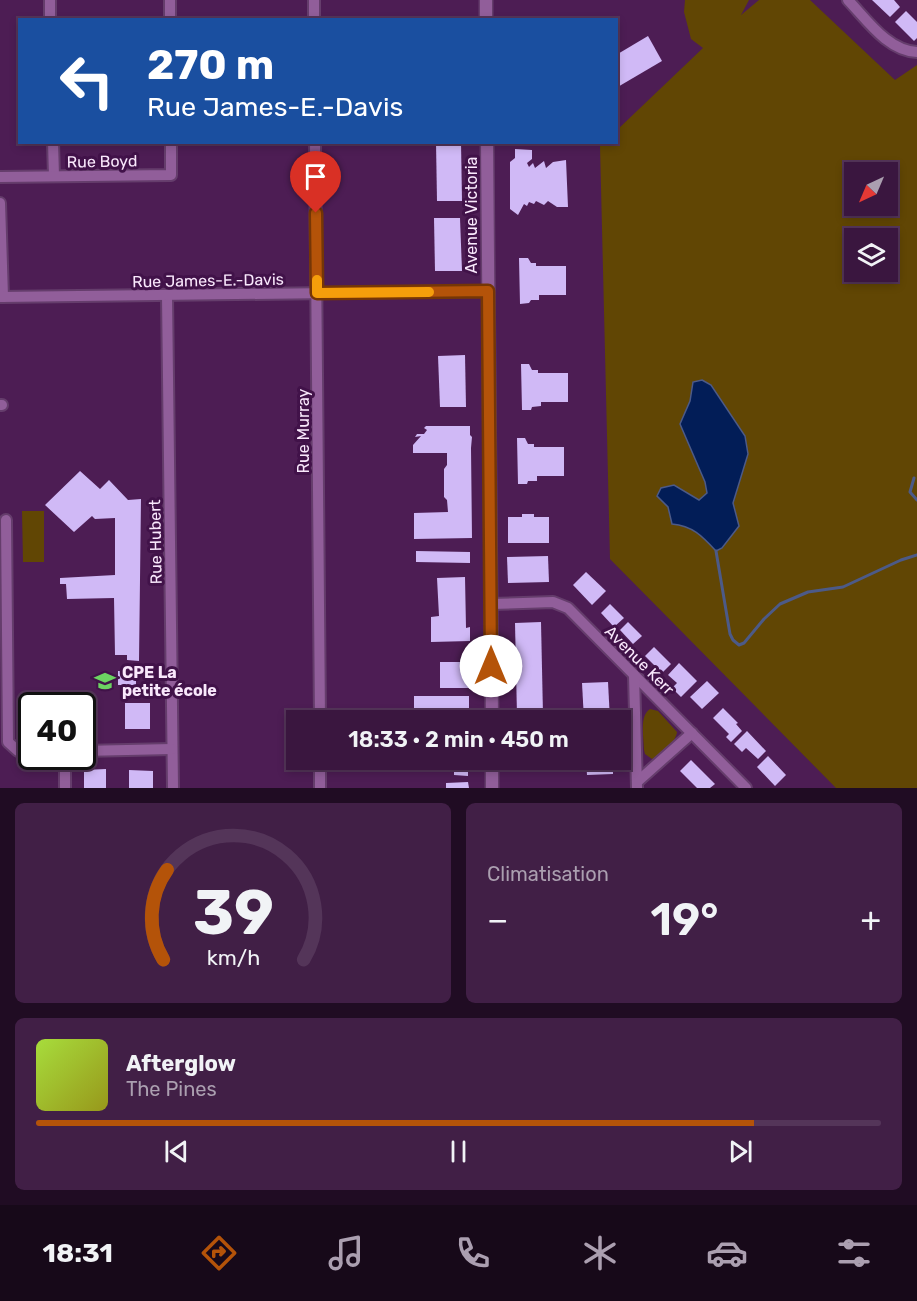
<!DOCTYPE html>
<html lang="fr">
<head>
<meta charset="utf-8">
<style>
	:root { --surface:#3a163f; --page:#411f46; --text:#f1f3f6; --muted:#ab9fb0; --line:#543559; --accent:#b45309 }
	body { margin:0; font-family:Rubik,sans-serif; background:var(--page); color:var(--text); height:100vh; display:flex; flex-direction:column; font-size:22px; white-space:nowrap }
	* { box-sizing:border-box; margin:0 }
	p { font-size:20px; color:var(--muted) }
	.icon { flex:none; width:33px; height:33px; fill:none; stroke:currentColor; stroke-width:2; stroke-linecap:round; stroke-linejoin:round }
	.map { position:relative; height:788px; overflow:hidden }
	.sheet { display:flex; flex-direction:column; gap:15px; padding:15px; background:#200c23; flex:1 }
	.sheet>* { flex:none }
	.banner { position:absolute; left:18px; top:18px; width:600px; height:126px; border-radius:0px; box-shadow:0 3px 9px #0003,0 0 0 2px var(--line); background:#1a4fa0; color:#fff; overflow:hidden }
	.needle { width:39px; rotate:224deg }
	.tools { position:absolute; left:844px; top:162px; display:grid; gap:12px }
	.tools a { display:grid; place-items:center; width:54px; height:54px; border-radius:0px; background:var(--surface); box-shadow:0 3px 9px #0003,0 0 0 2px var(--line); font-size:30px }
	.speed { position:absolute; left:18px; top:692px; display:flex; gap:12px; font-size:30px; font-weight:700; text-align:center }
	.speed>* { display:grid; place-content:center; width:78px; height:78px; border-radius:50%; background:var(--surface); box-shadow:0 3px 9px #0003,0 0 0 2px var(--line); line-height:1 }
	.speed .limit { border:3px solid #111; border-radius:9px; background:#fff; color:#111 }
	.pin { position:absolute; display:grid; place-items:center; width:51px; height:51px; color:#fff; margin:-62px -26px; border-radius:50% 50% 50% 0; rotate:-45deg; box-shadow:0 0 6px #0007 }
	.pin .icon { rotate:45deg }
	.me { position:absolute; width:66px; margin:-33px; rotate:0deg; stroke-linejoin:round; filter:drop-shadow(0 0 4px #0008) }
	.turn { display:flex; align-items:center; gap:21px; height:126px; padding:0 30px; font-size:27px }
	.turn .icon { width:78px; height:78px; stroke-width:2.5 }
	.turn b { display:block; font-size:42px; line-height:51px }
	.big { font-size:45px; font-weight:600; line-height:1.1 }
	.sheet .card { flex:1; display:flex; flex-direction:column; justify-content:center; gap:9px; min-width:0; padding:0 21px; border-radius:9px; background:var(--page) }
	.sheet .dial { align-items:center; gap:0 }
	.dial svg { height:156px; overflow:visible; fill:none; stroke:var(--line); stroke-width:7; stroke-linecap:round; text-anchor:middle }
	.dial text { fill:var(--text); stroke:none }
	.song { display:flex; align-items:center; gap:18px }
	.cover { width:72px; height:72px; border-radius:9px; background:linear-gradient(135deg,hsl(80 70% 55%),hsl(60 70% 35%)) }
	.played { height:6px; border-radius:3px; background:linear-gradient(90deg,var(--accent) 85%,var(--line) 85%) }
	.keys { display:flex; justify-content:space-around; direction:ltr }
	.heat { display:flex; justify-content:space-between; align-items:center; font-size:33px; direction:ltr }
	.sheet .tiles { flex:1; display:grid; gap:15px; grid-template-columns:1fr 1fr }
	.card:last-child { grid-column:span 2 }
	.trip { position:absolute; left:286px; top:710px; width:345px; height:60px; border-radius:0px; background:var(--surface); box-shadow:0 3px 9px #0003,0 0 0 2px var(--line); font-weight:600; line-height:60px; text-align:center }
	.dock { display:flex; height:96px; justify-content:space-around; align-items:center; background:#170919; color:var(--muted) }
	.dock .icon { width:42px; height:42px }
	.dock .on { color:var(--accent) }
	.dock b { font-size:27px; color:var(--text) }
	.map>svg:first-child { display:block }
	.green { fill:#614604; fill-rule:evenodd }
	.water { fill:#021d57; stroke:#4c5a88; stroke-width:1.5 }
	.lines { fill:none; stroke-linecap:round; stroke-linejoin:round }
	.stream { stroke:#4c5a88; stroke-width:3 }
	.building { fill:#d0b9f6 }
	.minor-casing { stroke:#653d6c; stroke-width:14 }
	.tertiary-casing { stroke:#653d6c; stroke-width:15 }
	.minor { stroke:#915e9a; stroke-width:10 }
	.tertiary { stroke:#915e9a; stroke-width:12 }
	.route-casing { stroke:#753606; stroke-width:15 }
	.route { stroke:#b45309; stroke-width:10 }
	.slow { stroke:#f59e0b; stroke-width:10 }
	.labels { text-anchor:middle; stroke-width:6; stroke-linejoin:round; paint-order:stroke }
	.street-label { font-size:16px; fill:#f9e8fc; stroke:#411249 }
	.poi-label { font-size:16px; font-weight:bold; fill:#f9e8fc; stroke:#411249; text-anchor:start }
</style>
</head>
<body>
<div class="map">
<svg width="917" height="788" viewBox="0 0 917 788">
	<rect width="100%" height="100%" fill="#4d1d54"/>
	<!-- green -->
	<g class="green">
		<path d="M 685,0 L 749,0 L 741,15 L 759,0 L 810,0 L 895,80 L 917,65 L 917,788 L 836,788 L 610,559 L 600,146 L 604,143 L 616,142 L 617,130 L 703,48 L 691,39 L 684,12 ZM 855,172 L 888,172 L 888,206 L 855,206 ZM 855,238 L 888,238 L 888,272 L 855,272 Z"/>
		<polygon points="22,511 44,511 44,562 23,562"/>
		<path d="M 650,709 L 658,711 L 677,732 C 676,742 662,755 652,759 L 645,754 L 644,750 C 644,737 639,716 650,709 Z"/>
	</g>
	<!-- water -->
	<path class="water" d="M 702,380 L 711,385 L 745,436 L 748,454 L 733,503 L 739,526 L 722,548 L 716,551 C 702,536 693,526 672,524 L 668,507 L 657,496 L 661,488 L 674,485 L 699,500 L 707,493 L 705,482 L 680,424 L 690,401 L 693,382 Z"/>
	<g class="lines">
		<!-- stream -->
		<g class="stream">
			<polyline points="914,478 910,492 917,500"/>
			<polyline points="716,551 730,634 733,640 739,645 744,643 764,619 780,604 808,592 843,587 901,560 917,555"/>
		</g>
	</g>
	<!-- building -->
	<g class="building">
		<polygon points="872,0 894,0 900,7 890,17"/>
		<polygon points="906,11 917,22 917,38 914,41 895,22"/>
		<polygon points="648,36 662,61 616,88 616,55"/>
		<polygon points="436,142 461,142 462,201 437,201"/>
		<polygon points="515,149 532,150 532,159 527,163 529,167 533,163 535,168 544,161 546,168 553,162 566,160 568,207 557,207 548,201 544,205 536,201 534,204 529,202 527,206 524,204 518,215 510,209 510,162 515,158"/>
		<polygon points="434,218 460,218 462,271 435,271"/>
		<polygon points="519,258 528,258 531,263 536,263 536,266 566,266 566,295 539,295 539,300 531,300 529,303 520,304"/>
		<polygon points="465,355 466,407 440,407 438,356"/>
		<polygon points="521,364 529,364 532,370 538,370 538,373 568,373 568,402 541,402 541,406 532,407 531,410 522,410"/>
		<polygon points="426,426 470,426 470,435 472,437 471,448 472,538 414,539 414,513 448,512 447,500 444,497 444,469 447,465 447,453 413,453 413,445 421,436 415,437 417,434 424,434 427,430 424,428"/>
		<polygon points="517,438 525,438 528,444 534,444 534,447 564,447 564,476 537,476 537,481 528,481 527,484 518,484"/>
		<polygon points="80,471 100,489 109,480 128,500 141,499 139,661 127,660 127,655 115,655 114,598 67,599 66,584 60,584 60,578 115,575 115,518 95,519 92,516 74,532 45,505"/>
		<polygon points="522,514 534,514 534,517 549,517 549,543 508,543 508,517 522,517"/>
		<polygon points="416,551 470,552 470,563 416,562"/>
		<polygon points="548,556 549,582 508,583 507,557"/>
		<polygon points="586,572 606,591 592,605 573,585"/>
		<polygon points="465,577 466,628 470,627 470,641 431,642 431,617 439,616 437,578"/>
		<polygon points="610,604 624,618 614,627 601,613"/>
		<polygon points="541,622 543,715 517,716 515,623"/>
		<polygon points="628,622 642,636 633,644 620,630"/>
		<polygon points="654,647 671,664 662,673 645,656"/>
		<polygon points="440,662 471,662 472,688 440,688"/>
		<polygon points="679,663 697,681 681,697 672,688 677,683 668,675"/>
		<rect x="118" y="671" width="18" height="14"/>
		<polygon points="707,681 719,693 702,709 690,697"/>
		<polygon points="608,682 610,720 584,720 582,683"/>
		<polygon points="414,696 469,696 469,712 414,713"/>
		<rect x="125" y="703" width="25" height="26"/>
		<polygon points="82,705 98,705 98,727 82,726"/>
		<polygon points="723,708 738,723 736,724 742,731 731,742 726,737 729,734 713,718"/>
		<polygon points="747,731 766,751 758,759 746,748 742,752 734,744"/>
		<polygon points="768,756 786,775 775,786 757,767"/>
		<polygon points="586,759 613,759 613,774 587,775"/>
		<polygon points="691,760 715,784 710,788 697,788 680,771"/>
		<polygon points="454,764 468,764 468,776 454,775"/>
		<polygon points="106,769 106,788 84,788 84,770"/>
		<polygon points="129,770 153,771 153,788 129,788"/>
		<polygon points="468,782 469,788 446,788 446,783"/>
	</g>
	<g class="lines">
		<defs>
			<g id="minor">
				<polyline points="50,0 50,20"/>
				<polyline points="170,0 170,20"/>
				<polyline points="314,0 314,20"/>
				<path d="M 848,0 C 867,20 888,51 917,52"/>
				<polyline points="53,142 54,176"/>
				<polyline points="315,142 320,720"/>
				<polyline points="0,177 171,175 171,142"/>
				<polyline points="0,203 3,297"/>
				<polyline points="167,295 173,788"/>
				<polyline points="0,297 488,291"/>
				<polyline points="0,405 2,405"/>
				<polyline points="6,520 8,742 18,751 32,751"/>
				<polyline points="491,604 553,602 568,608 746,788"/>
				<polyline points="634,675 637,788"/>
				<polyline points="82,751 172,749"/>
				<polyline points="65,756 65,788"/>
				<polyline points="320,759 320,788"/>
				<polyline points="637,782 692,733"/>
			</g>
			<g id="tertiary">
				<polyline points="486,0 486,20"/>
				<polyline points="487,142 492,720"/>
				<polyline points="492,759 492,788"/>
			</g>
		</defs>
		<!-- minor casing -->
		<use href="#minor" class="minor-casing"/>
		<!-- tertiary casing -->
		<use href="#tertiary" class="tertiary-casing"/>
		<!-- minor -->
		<use href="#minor" class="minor"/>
		<!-- tertiary -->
		<use href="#tertiary" class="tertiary"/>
	</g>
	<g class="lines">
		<defs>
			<polyline id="route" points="316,213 317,293 488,291 491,666"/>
		</defs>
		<!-- route casing -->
		<use href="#route" class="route-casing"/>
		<!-- route -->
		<use href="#route" class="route"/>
		<!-- slow -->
		<polyline class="slow" points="317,280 317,293 429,292"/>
	</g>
	<!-- icons -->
	<defs>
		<symbol id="school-bare" viewBox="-9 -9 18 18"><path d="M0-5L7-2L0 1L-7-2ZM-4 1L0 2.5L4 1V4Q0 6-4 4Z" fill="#6cd362" stroke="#411249" stroke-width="2.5" paint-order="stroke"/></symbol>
	</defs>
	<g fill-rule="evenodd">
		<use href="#school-bare" x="90" y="666" width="30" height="30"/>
	</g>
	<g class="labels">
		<!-- street labels -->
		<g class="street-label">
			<text transform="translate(102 161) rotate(-1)" y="6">Rue Boyd</text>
			<text transform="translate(471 215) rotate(-90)" y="6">Avenue Victoria</text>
			<text transform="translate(208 280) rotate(-1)" y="6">Rue James-E.-Davis</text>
			<text transform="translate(303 431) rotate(-90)" y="6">Rue Murray</text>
			<text transform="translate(155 542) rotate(-91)" y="6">Rue Hubert</text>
			<text transform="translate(640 660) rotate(45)" y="6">Avenue Kerr</text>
		</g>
		<!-- poi labels -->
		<g class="poi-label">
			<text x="122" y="678">CPE La<tspan x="122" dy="18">petite école</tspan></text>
		</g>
	</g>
</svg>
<div class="tools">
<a><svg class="needle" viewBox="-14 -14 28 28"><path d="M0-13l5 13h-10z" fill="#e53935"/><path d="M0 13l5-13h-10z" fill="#ab9fb0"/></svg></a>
<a><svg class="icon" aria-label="layers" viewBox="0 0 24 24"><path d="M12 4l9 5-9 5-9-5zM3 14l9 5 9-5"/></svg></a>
</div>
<div class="speed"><div class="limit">40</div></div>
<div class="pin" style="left:316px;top:213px;background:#d93025"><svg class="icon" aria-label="arrive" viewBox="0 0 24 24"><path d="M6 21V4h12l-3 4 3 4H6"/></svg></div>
<svg class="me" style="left:491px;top:666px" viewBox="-20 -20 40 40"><circle r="19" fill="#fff"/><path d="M0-13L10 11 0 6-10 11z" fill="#b45309"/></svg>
<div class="trip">18:33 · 2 min · 450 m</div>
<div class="banner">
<div class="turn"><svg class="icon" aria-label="left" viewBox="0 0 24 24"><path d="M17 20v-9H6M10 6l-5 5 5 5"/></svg><div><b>270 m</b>Rue James-E.-Davis</div></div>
</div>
</div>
<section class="sheet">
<div class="tiles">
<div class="card dial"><svg viewBox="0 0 100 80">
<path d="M14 69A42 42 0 1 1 86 69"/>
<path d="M14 69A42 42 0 0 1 16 23" stroke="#b45309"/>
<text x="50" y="56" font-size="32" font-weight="700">39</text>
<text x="50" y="72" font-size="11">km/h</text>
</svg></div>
<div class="card"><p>Climatisation</p>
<div class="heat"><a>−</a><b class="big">19°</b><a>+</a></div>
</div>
<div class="card">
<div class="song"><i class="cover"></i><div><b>Afterglow</b><p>The Pines</p></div></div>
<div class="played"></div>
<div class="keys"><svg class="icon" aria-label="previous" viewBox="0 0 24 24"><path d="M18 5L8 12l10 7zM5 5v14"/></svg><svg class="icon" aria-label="pause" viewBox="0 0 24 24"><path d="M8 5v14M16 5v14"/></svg><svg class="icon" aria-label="next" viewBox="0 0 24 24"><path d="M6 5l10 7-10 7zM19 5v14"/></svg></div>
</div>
</div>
</section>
<nav class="dock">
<b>18:31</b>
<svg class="icon on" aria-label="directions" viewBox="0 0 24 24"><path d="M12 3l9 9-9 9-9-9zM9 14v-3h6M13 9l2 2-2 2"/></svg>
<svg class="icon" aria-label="music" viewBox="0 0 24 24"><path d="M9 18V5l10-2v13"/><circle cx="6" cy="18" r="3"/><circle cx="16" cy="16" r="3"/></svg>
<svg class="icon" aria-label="phone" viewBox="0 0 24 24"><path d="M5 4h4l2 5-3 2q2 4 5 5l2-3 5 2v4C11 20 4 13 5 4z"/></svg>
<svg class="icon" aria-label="climate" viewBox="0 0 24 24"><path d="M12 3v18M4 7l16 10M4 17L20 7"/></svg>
<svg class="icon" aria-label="car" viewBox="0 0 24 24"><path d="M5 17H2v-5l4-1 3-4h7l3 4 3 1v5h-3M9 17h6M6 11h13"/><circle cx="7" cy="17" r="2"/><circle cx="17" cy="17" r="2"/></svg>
<svg class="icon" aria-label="filters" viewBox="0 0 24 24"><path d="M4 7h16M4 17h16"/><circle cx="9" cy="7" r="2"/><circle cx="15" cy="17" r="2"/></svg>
</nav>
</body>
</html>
